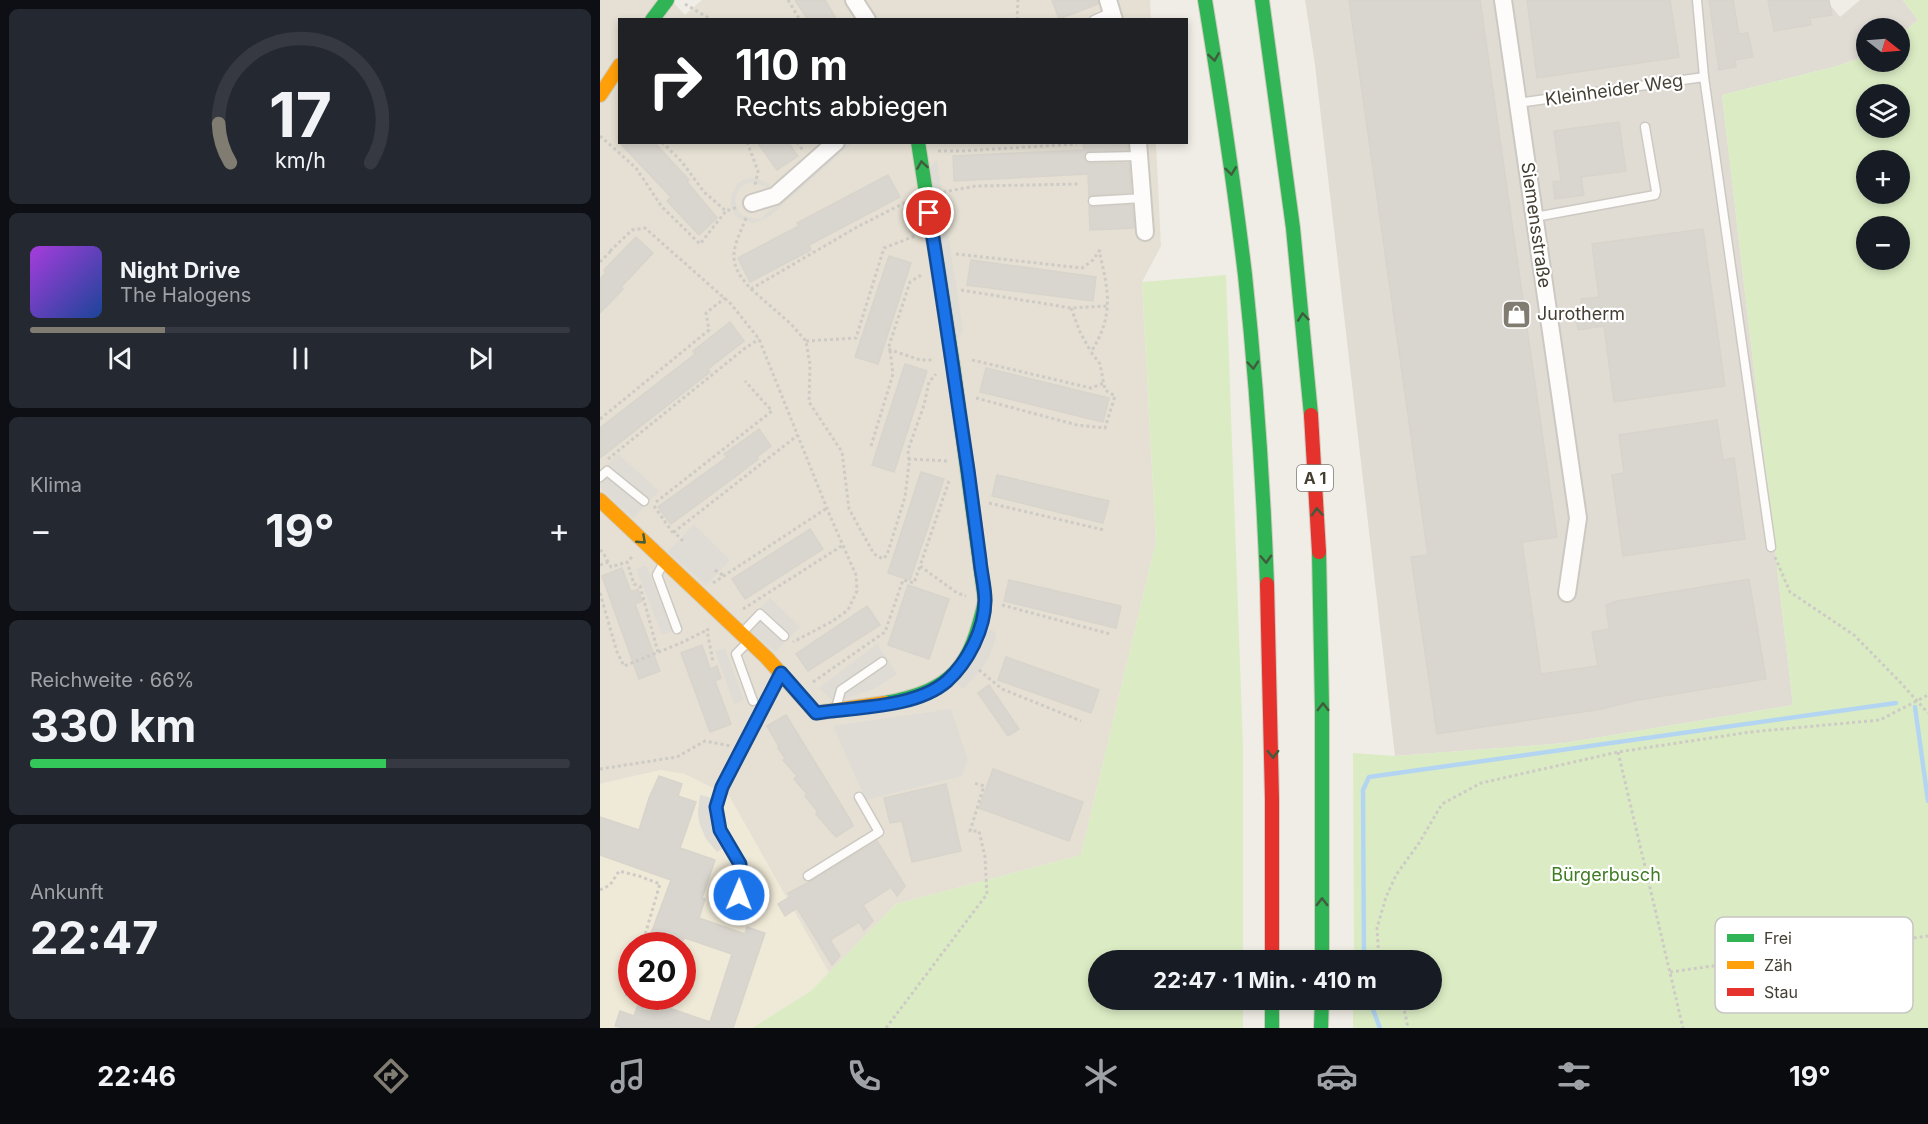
<!DOCTYPE html>
<html lang="de">
<head>
<meta charset="utf-8">
<style>
	:root { --surface:#171b24; --page:#242831; --text:#f1f3f6; --muted:#9ea1a6; --line:#363941; --accent:#817c72 }
	body { margin:0; font-family:Inter,sans-serif; background:var(--page); color:var(--text); height:100vh; display:flex; flex-direction:column; font-size:22px; white-space:nowrap }
	* { box-sizing:border-box; margin:0 }
	p { font-size:20px; color:var(--muted) }
	.icon { flex:none; width:33px; height:33px; fill:none; stroke:currentColor; stroke-width:2; stroke-linecap:round; stroke-linejoin:round }
	.map { position:relative; flex:1; overflow:hidden }
	.drawer { display:flex; flex-direction:column; gap:9px; padding:9px; background:#0d0f14; width:600px }
	.drawer>* { flex:none }
	.banner { position:absolute; left:18px; top:18px; width:570px; height:126px; border-radius:0px; box-shadow:0 3px 9px #0003; background:#202124; color:#fff; overflow:hidden }
	.needle { width:39px; rotate:107deg }
	.tools { position:absolute; left:1256px; top:18px; display:grid; gap:12px }
	.tools a { display:grid; place-items:center; width:54px; height:54px; border-radius:50%; background:var(--surface); box-shadow:0 3px 9px #0003; font-size:30px }
	.speed { position:absolute; left:18px; top:932px; display:flex; gap:12px; font-size:30px; font-weight:700; text-align:center }
	.speed>* { display:grid; place-content:center; width:78px; height:78px; border-radius:50%; background:var(--surface); box-shadow:0 3px 9px #0003; line-height:1 }
	.speed .limit { border:9px solid #d22; background:#fff; color:#111 }
	.pin { position:absolute; display:grid; place-items:center; width:51px; height:51px; color:#fff; margin:-26px; border:3px solid #fff; border-radius:50%; box-shadow:0 2px 6px #0007 }
	.me { position:absolute; width:66px; margin:-33px; rotate:1deg; stroke-linejoin:round; filter:drop-shadow(0 0 4px #0008) }
	.turn { display:flex; align-items:center; gap:21px; height:126px; padding:0 18px; font-size:27px }
	.turn .icon { width:78px; height:78px; stroke-width:2.5 }
	.turn b { display:block; font-size:42px; line-height:51px }
	.big { font-size:45px; font-weight:700; line-height:1.1 }
	.drawer .tile { flex:1; display:flex; flex-direction:column; justify-content:center; gap:9px; min-width:0; padding:0 21px; border-radius:9px; background:var(--page) }
	.drawer .dial { align-items:center; gap:0 }
	.dial svg { height:156px; overflow:visible; fill:none; stroke:var(--line); stroke-width:7; stroke-linecap:round; text-anchor:middle }
	.dial text { fill:var(--text); stroke:none }
	.song { display:flex; align-items:center; gap:18px }
	.cover { width:72px; height:72px; border-radius:9px; background:linear-gradient(135deg,hsl(280 70% 55%),hsl(220 70% 35%)) }
	.played { height:6px; border-radius:3px; background:linear-gradient(90deg,var(--accent) 25%,var(--line) 25%) }
	.keys { display:flex; justify-content:space-around; direction:ltr }
	.heat { display:flex; justify-content:space-between; align-items:center; font-size:33px; direction:ltr }
	.charge { height:9px; border-radius:4px; background:linear-gradient(90deg,#34c759 66%,var(--line) 0) }
	.trip { position:absolute; left:488px; top:950px; width:354px; height:60px; border-radius:30px; background:var(--surface); box-shadow:0 3px 9px #0003; font-weight:700; line-height:60px; text-align:center }
	.tab-bar { display:flex; height:96px; justify-content:space-around; align-items:center; background:#090b0e; color:var(--muted) }
	.tab-bar .icon { width:42px; height:42px }
	.tab-bar .on { color:var(--accent) }
	.tab-bar b { font-size:27px; color:var(--text) }
	main { display:flex; flex:1; min-height:0 }
	.map>svg:first-child { display:block }
	.residential { fill:#e5e0d3 }
	.industrial { fill:#e0dcd4 }
	.education { fill:#efe9d7; fill-rule:evenodd }
	.green { fill:#dbecc4; fill-rule:evenodd }
	.parking { fill:#dfdcd6 }
	.lines { fill:none; stroke-linecap:round; stroke-linejoin:round }
	.stream { stroke:#b3d5f1; stroke-width:4.5 }
	.building { fill:#d9d6cf; stroke:#d8d4cc; stroke-width:1.5 }
	.lane-casing { stroke:#ccc9c2; stroke-width:11 }
	.street-casing { stroke:#ccc9c2; stroke-width:20 }
	.fast-casing { stroke:#cfcbbd; stroke-width:16 }
	.slow-casing { stroke:#cfcbbd; stroke-width:16 }
	.jam-casing { stroke:#cfcbbd; stroke-width:16 }
	.path { stroke:#cecbc6; stroke-width:3; stroke-dasharray:3 3; stroke-linecap:butt }
	.lane { stroke:#fdfcfb; stroke-width:8 }
	.street { stroke:#fdfcfb; stroke-width:16 }
	.fast { stroke:#30b455; stroke-width:14 }
	.slow { stroke:#ff9f0a; stroke-width:14 }
	.jam { stroke:#e5322d; stroke-width:14 }
	.oneway { stroke:#405c3c }
	.route-casing { stroke:#114b97; stroke-width:15 }
	.route { stroke:#1a73e8; stroke-width:10 }
	.labels { text-anchor:middle; stroke-width:4.5; stroke-linejoin:round; paint-order:stroke }
	.shield { fill:#fff; stroke:#7d7970; stroke-width:1.5 }
	.shield-label { font-size:16px; font-weight:bold; fill:#453f33 }
	.street-label { font-size:18px; fill:#453f33; stroke:#fff }
	.poi-label { font-size:18px; fill:#453f33; stroke:#fff; text-anchor:start }
	.park-label { font-size:18px; fill:#3f7c22; stroke:#fff }
	.key { fill:#fff; stroke:#c7c5c2; stroke-width:1.5 }
	.key-label { font-size:16px; fill:#453f33 }
</style>
</head>
<body>
<main>
<section class="drawer">
<div class="tile dial"><svg viewBox="0 0 100 80">
<path d="M14 69A42 42 0 1 1 86 69"/>
<path d="M14 69A42 42 0 0 1 8 49" stroke="#817c72"/>
<text x="50" y="56" font-size="32" font-weight="700">17</text>
<text x="50" y="72" font-size="11">km/h</text>
</svg></div>
<div class="tile">
<div class="song"><i class="cover"></i><div><b>Night Drive</b><p>The Halogens</p></div></div>
<div class="played"></div>
<div class="keys"><svg class="icon" aria-label="previous" viewBox="0 0 24 24"><path d="M18 5L8 12l10 7zM5 5v14"/></svg><svg class="icon" aria-label="pause" viewBox="0 0 24 24"><path d="M8 5v14M16 5v14"/></svg><svg class="icon" aria-label="next" viewBox="0 0 24 24"><path d="M6 5l10 7-10 7zM19 5v14"/></svg></div>
</div>
<div class="tile"><p>Klima</p>
<div class="heat"><a>−</a><b class="big">19°</b><a>+</a></div>
</div>
<div class="tile"><p>Reichweite · 66%</p><b class="big">330 km</b><div class="charge"></div></div>
<div class="tile"><p>Ankunft</p><b class="big">22:47</b></div>
</section>
<div class="map">
<svg width="1328" height="1028" viewBox="0 0 1328 1028">
	<rect width="100%" height="100%" fill="#f0ede6"/>
	<!-- residential -->
	<polygon class="residential" points="0,0 71,0 85,15 102,0 550,0 551,20 20,20 20,142 556,143 561,246 542,282 556,542 481,855 296,904 229,973 129,796 61,770 0,784"/>
	<!-- industrial -->
	<polygon class="industrial" points="705,0 1226,0 1240,17 1260,0 1303,0 1318,20 1299,36 1299,28 1266,28 1266,56 1237,66 1122,95 1193,705 965,743 795,756 715,65"/>
	<!-- education -->
	<path class="education" d="M 61,770 L 85,774 L 129,796 L 229,973 L 211,991 L 152,1028 L 0,1028 L 0,784 ZM 32,945 L 82,945 L 82,996 L 32,996 Z"/>
	<!-- green -->
	<g class="green">
		<path d="M 1303,0 L 1328,0 L 1328,1028 L 753,1028 L 753,999 L 831,999 L 831,960 L 754,960 L 753,753 L 795,756 L 965,743 L 1193,705 L 1122,95 L 1237,66 L 1266,56 L 1266,62 L 1299,62 L 1299,36 L 1318,20 ZM 1266,94 L 1299,94 L 1299,128 L 1266,128 ZM 1266,160 L 1299,160 L 1299,194 L 1266,194 ZM 1266,226 L 1299,226 L 1299,260 L 1266,260 Z"/>
		<polygon points="626,275 643,746 643,960 498,960 498,999 643,999 643,1028 152,1028 211,991 296,904 481,855 556,542 542,282"/>
	</g>
	<!-- parking -->
	<g class="parking">
		<polygon points="245,143 252,143 169,217 154,223 143,220 136,216 131,206 131,196 137,184 143,180 155,178 170,184 168,188 155,182 145,184 138,191 135,200 138,211 142,215 150,218 160,219"/>
		<polygon points="337,160 363,331 353,347 327,170"/>
		<polygon points="18,454 59,491 33,518 0,487 0,472"/>
		<polygon points="94,524 130,560 106,585 68,552"/>
		<polygon points="46,565 72,631 62,635 36,569"/>
		<polygon points="170,598 200,627 175,652 143,624"/>
		<polygon points="386,629 394,631 396,637 389,657 378,673 363,689 354,681"/>
		<polygon points="277,644 297,674 274,689 234,702 219,688"/>
		<polygon points="125,648 144,700 134,704 115,651"/>
		<polygon points="351,709 368,760 362,776 266,800 233,726"/>
		<polygon points="100,795 112,798 111,814 113,823 126,846 117,852 106,839 99,822 98,812"/>
	</g>
	<g class="lines">
		<!-- stream -->
		<g class="stream">
			<polyline points="1315,707 1328,801"/>
			<polyline points="764,960 763,790 769,777 1296,703"/>
			<polyline points="769,999 780,1028"/>
		</g>
	</g>
	<!-- building -->
	<g class="building">
		<polygon points="195,0 225,0 237,20 208,20"/>
		<polygon points="452,0 498,0 498,4 459,19"/>
		<polygon points="749,0 880,0 957,537 922,542 941,674 998,666 992,632 1009,629 1006,605 1017,601 1149,579 1166,679 1033,701 1002,709 837,734 811,557 828,555"/>
		<polygon points="927,0 1070,0 1079,57 937,78"/>
		<polygon points="1109,0 1133,0 1139,34 1148,33 1153,57 1135,60 1136,67 1119,70"/>
		<polygon points="1168,0 1229,0 1232,15 1210,18 1211,25 1174,31"/>
		<polygon points="1019,122 1026,171 981,177 984,195 955,199 953,182 961,181 954,131"/>
		<polygon points="19,142 54,142 89,180 87,182 117,218 99,235 67,201 71,197"/>
		<polygon points="157,142 188,142 198,156 177,170"/>
		<polygon points="483,142 528,142 528,150 489,151 485,153 484,158 486,162 490,163 529,163 531,192 493,195 489,197 488,174 354,181 353,156 484,150"/>
		<polygon points="288,175 300,197 209,245 211,250 150,282 138,258 199,226 197,223"/>
		<polygon points="532,205 534,228 490,230 489,206 493,207"/>
		<polygon points="1103,229 1125,386 1014,402 1004,326 978,330 976,315 982,314 981,299 999,297 992,244"/>
		<polygon points="36,237 53,253 21,287 23,289 0,313 0,279 6,273 4,270"/>
		<polygon points="289,256 311,263 278,364 255,357"/>
		<polygon points="371,260 496,277 493,301 367,285"/>
		<polygon points="130,322 144,341 108,369 110,372 0,458 0,428 95,354 93,351"/>
		<polygon points="305,364 327,371 294,472 272,465"/>
		<polygon points="386,368 509,398 503,422 380,392"/>
		<polygon points="1117,420 1123,460 1134,458 1145,539 1023,556 1012,475 1024,473 1019,435"/>
		<polygon points="159,429 171,446 157,457 158,459 139,474 71,524 58,507 127,457 124,454"/>
		<polygon points="321,472 344,479 310,580 288,573"/>
		<polygon points="397,475 509,501 503,523 392,496"/>
		<polygon points="210,529 223,549 145,599 132,579"/>
		<polygon points="22,568 31,592 38,589 42,601 35,604 60,671 39,679 2,576"/>
		<polygon points="409,580 521,606 516,628 404,601"/>
		<polygon points="308,585 349,599 329,659 288,645"/>
		<polygon points="267,606 280,625 208,671 196,654"/>
		<polygon points="102,645 110,669 117,666 121,678 115,681 131,724 110,732 81,653"/>
		<polygon points="406,657 499,690 491,713 398,680"/>
		<polygon points="389,685 419,729 408,736 378,693"/>
		<polygon points="186,715 251,821 253,826 236,837 216,814 218,812 205,796 207,794 194,779 197,776 183,760 185,758 178,748 180,748 167,726"/>
		<polygon points="393,769 483,802 469,841 379,808"/>
		<polygon points="59,776 82,784 78,796 96,802 80,848 115,860 102,898 105,899 99,918 145,934 147,927 165,933 133,1028 22,1028 15,1026 20,1011 34,1016 39,1002 61,1012 63,1006 110,1022 132,954 85,938 84,938 81,945 49,945 49,939 71,880 0,855 0,817 39,830 49,798"/>
		<polygon points="346,784 361,851 312,862 302,821 290,823 284,798"/>
		<polygon points="277,841 305,886 297,896 291,887 263,905 273,921 264,930 259,922 230,940 240,956 232,965 197,908 185,916 178,904 190,897 188,893 211,881"/>
	</g>
	<g class="lines">
		<defs>
			<g id="lane">
				<polyline points="494,20 512,12"/>
				<polyline points="1104,77 1171,547"/>
				<polyline points="918,103 1104,77 1097,0"/>
				<polyline points="490,157 540,156"/>
				<polyline points="493,201 543,198"/>
				<polyline points="935,217 1055,195 1056,191 1045,127"/>
				<polyline points="0,477 7,471 44,501"/>
				<polyline points="64,562 57,575 77,629"/>
				<polyline points="142,633 160,614 184,636"/>
				<polyline points="147,643 136,654 153,701"/>
				<polyline points="236,708 241,690 282,662"/>
				<polyline points="208,876 279,832 259,797"/>
				<polyline points="139,895 140,864 120,830 116,807 122,787 180,676"/>
			</g>
			<g id="street">
				<polyline points="254,0 267,20"/>
				<polyline points="508,0 514,20"/>
				<polyline points="903,0 978,518 967,593"/>
				<polyline points="538,142 545,232"/>
				<polyline points="152,203 175,196 236,142"/>
			</g>
			<g id="fast">
				<path d="M 605,0 C 620,91 634,183 645,275 C 656,377 663,481 667,584"/>
				<polyline points="662,0 693,228 711,415"/>
				<polyline points="52,20 67,0"/>
				<polyline points="719,552 722,708 722,960"/>
				<path d="M 285,703 C 354,690 370,667 385,601 L 353,365 L 318,142"/>
				<polyline points="672,999 672,1028"/>
				<polyline points="721,1028 722,999"/>
			</g>
			<g id="slow">
				<polyline points="0,95 20,65"/>
				<polyline points="0,500 167,658 216,713 285,703"/>
			</g>
			<g id="jam">
				<polyline points="711,415 719,552"/>
				<polyline points="667,584 672,799 672,960"/>
			</g>
		</defs>
		<!-- lane casing -->
		<use href="#lane" class="lane-casing"/>
		<!-- street casing -->
		<use href="#street" class="street-casing"/>
		<!-- fast casing -->
		<use href="#fast" class="fast-casing"/>
		<!-- slow casing -->
		<use href="#slow" class="slow-casing"/>
		<!-- jam casing -->
		<use href="#jam" class="jam-casing"/>
		<!-- path -->
		<g class="path">
			<polyline points="188,0 200,20"/>
			<polyline points="85,4 112,20"/>
			<polyline points="417,20 418,0"/>
			<polyline points="0,136 36,168 62,207 100,244 126,211"/>
			<polyline points="62,142 82,162 104,192 126,211 138,207"/>
			<polyline points="147,142 158,171 155,185"/>
			<polyline points="197,142 204,152"/>
			<polyline points="338,151 362,151 477,144"/>
			<polyline points="343,192 376,186 479,184"/>
			<path d="M 146,218 C 133,250 125,261 151,289 L 257,227 L 308,201"/>
			<polyline points="10,251 32,230 45,228 131,304 159,339 230,516 256,575 257,591 248,610 231,622 193,642"/>
			<polyline points="356,254 482,268 493,260 502,247"/>
			<polyline points="0,262 12,250"/>
			<polyline points="321,275 310,282 288,349 320,360 333,360"/>
			<polyline points="151,289 191,324 206,341 210,365 209,402 242,452 249,509 274,554 283,559 287,555 305,497 309,463 308,450 324,405 329,382 336,374"/>
			<polyline points="361,290 471,308 507,306"/>
			<polyline points="471,308 480,332 491,352"/>
			<polyline points="206,341 256,338 284,248 315,236"/>
			<polyline points="372,360 491,388 504,383"/>
			<path d="M 376,398 L 477,425 L 505,428 L 515,396 L 505,390 L 500,364 L 491,352 C 514,316 509,291 499,251"/>
			<polyline points="0,419 109,330 106,313 125,298"/>
			<polyline points="271,446 293,374 290,350"/>
			<polyline points="8,459 144,349 159,339"/>
			<polyline points="308,459 349,461"/>
			<polyline points="349,481 320,566 357,593 366,596"/>
			<polyline points="56,502 172,411 145,381"/>
			<polyline points="389,503 504,530"/>
			<polyline points="54,506 73,533"/>
			<polyline points="83,541 74,532 198,435"/>
			<polyline points="0,550 3,552 8,562"/>
			<polyline points="32,557 27,562 34,584 40,586 58,652"/>
			<polyline points="1175,557 1190,592 1254,635 1299,681 1328,713"/>
			<polyline points="0,565 8,562 11,567 27,562"/>
			<polyline points="115,570 124,576"/>
			<polyline points="113,583 227,508"/>
			<polyline points="0,593 17,652 24,666 81,643 109,629"/>
			<polyline points="402,605 510,634"/>
			<polyline points="143,609 243,545"/>
			<polyline points="109,629 107,630 113,662"/>
			<polyline points="379,670 402,689 481,721"/>
			<polyline points="213,682 285,632 303,580 314,583 320,566"/>
			<polyline points="1018,752 1083,1028"/>
			<polyline points="0,769 77,757 105,741 131,746"/>
			<polyline points="0,890 10,885 19,871 39,876 60,884 42,945"/>
			<polyline points="779,960 777,928 786,897 796,875 819,843 842,804 881,783 1018,752 1150,732 1280,720 1328,695"/>
			<polyline points="1070,972 1328,936"/>
			<polyline points="26,996 32,979"/>
			<polyline points="802,999 808,1028"/>
			<polyline points="286,1028 387,894 385,857 379,831 370,831 384,786 374,783"/>
		</g>
		<!-- lane -->
		<use href="#lane" class="lane"/>
		<!-- street -->
		<use href="#street" class="street"/>
		<!-- fast -->
		<use href="#fast" class="fast"/>
		<!-- slow -->
		<use href="#slow" class="slow"/>
		<!-- jam -->
		<use href="#jam" class="jam"/>
	</g>
	<!-- one-way arrows -->
	<defs><path id="oneway-chevron" d="M-2-3.5L2.5 0L-2 3.5" fill="none" stroke-width="1.6" stroke-linecap="round" stroke-linejoin="round" transform="scale(1.5)"/></defs>
	<g class="oneway">
		<use href="#oneway-chevron" transform="translate(614 57) rotate(81)"/>
		<use href="#oneway-chevron" transform="translate(322 165) rotate(-99)"/>
		<use href="#oneway-chevron" transform="translate(631 171) rotate(83)"/>
		<use href="#oneway-chevron" transform="translate(703 317) rotate(-96)"/>
		<use href="#oneway-chevron" transform="translate(653 365) rotate(85)"/>
		<use href="#oneway-chevron" transform="translate(717 512) rotate(-93)"/>
		<use href="#oneway-chevron" transform="translate(42 540) rotate(43)"/>
		<use href="#oneway-chevron" transform="translate(666 559) rotate(87)"/>
		<use href="#oneway-chevron" transform="translate(723 707) rotate(-90)"/>
		<use href="#oneway-chevron" transform="translate(673 754) rotate(89)"/>
		<use href="#oneway-chevron" transform="translate(722 902) rotate(-90)"/>
	</g>
	<g class="lines">
		<defs>
			<path id="route" d="M 139,895 L 140,864 L 120,830 L 116,807 L 122,787 L 181,673 L 216,713 C 256,707 316,708 347,681 C 368,662 385,629 385,600 C 385,587 381,573 380,560 C 376,530 372,500 368,470 C 355,384 343,299 329,213"/>
		</defs>
		<!-- route casing -->
		<use href="#route" class="route-casing"/>
		<!-- route -->
		<use href="#route" class="route"/>
	</g>
	<!-- icons -->
	<defs>
		<symbol id="shop-square" viewBox="-11 -11 22 22"><rect x="-9" y="-9" width="18" height="18" rx="4" fill="#817c72" stroke="#fff"/><path d="M-5-2.5h2.3a2.7 3.5 0 0 1 5.4 0H5L5.5 6h-11ZM-1.5-2.5h3a1.5 2.3 0 0 0-3 0Z" fill="#fff"/></symbol>
	</defs>
	<g fill-rule="evenodd">
		<use href="#shop-square" x="900" y="298" width="33" height="33"/>
	</g>
	<g class="labels">
		<!-- shield labels -->
		<rect class="shield" x="697" y="465" width="36" height="26" rx="4.5"/>
		<g class="shield-label">
			<text x="715" y="484">A 1</text>
		</g>
		<!-- street labels -->
		<g class="street-label">
			<text transform="translate(1014 90) rotate(-8)" y="6">Kleinheider Weg</text>
			<text transform="translate(936 225) rotate(82)" y="6">Siemensstraße</text>
		</g>
		<!-- poi labels -->
		<g class="poi-label">
			<text x="937" y="320">Jurotherm</text>
		</g>
		<!-- park labels -->
		<g class="park-label">
			<text x="1006" y="881">Bürgerbusch</text>
		</g>
	</g>
	<!-- legend -->
	<rect x="1115" y="917" width="198" height="96" rx="9" class="key"/>
	<rect x="1127" y="934" width="27" height="8" fill="#30b455"/>
	<rect x="1127" y="961" width="27" height="8" fill="#ff9f0a"/>
	<rect x="1127" y="988" width="27" height="8" fill="#e5322d"/>
	<g class="key-label">
		<text x="1164" y="944">Frei</text>
		<text x="1164" y="971">Zäh</text>
		<text x="1164" y="998">Stau</text>
	</g>
</svg>
<div class="tools">
<a><svg class="needle" viewBox="-14 -14 28 28"><path d="M0-13l5 13h-10z" fill="#e53935"/><path d="M0 13l5-13h-10z" fill="#9ea1a6"/></svg></a>
<a><svg class="icon" aria-label="layers" viewBox="0 0 24 24"><path d="M12 4l9 5-9 5-9-5zM3 14l9 5 9-5"/></svg></a>
<a>+</a>
<a>−</a>
</div>
<div class="speed"><div class="limit">20</div></div>
<div class="pin" style="left:329px;top:213px;background:#d93025"><svg class="icon" aria-label="arrive" viewBox="0 0 24 24"><path d="M6 21V4h12l-3 4 3 4H6"/></svg></div>
<svg class="me" style="left:139px;top:895px" viewBox="-20 -20 40 40"><circle r="17" fill="#1a73e8" stroke="#fff" stroke-width="3"/><path d="M0-11L8 9 0 5-8 9z" fill="#fff"/></svg>
<div class="trip">22:47 · 1 Min. · 410 m</div>
<div class="banner">
<div class="turn"><svg class="icon" aria-label="right" viewBox="0 0 24 24"><path d="M7 20v-9h11M14 6l5 5-5 5"/></svg><div><b>110 m</b>Rechts abbiegen</div></div>
</div>
</div>
</main>
<nav class="tab-bar">
<b>22:46</b>
<svg class="icon on" aria-label="directions" viewBox="0 0 24 24"><path d="M12 3l9 9-9 9-9-9zM9 14v-3h6M13 9l2 2-2 2"/></svg>
<svg class="icon" aria-label="music" viewBox="0 0 24 24"><path d="M9 18V5l10-2v13"/><circle cx="6" cy="18" r="3"/><circle cx="16" cy="16" r="3"/></svg>
<svg class="icon" aria-label="phone" viewBox="0 0 24 24"><path d="M5 4h4l2 5-3 2q2 4 5 5l2-3 5 2v4C11 20 4 13 5 4z"/></svg>
<svg class="icon" aria-label="climate" viewBox="0 0 24 24"><path d="M12 3v18M4 7l16 10M4 17L20 7"/></svg>
<svg class="icon" aria-label="car" viewBox="0 0 24 24"><path d="M5 17H2v-5l4-1 3-4h7l3 4 3 1v5h-3M9 17h6M6 11h13"/><circle cx="7" cy="17" r="2"/><circle cx="17" cy="17" r="2"/></svg>
<svg class="icon" aria-label="filters" viewBox="0 0 24 24"><path d="M4 7h16M4 17h16"/><circle cx="9" cy="7" r="2"/><circle cx="15" cy="17" r="2"/></svg>
<b>19°</b>
</nav>
</body>
</html>
